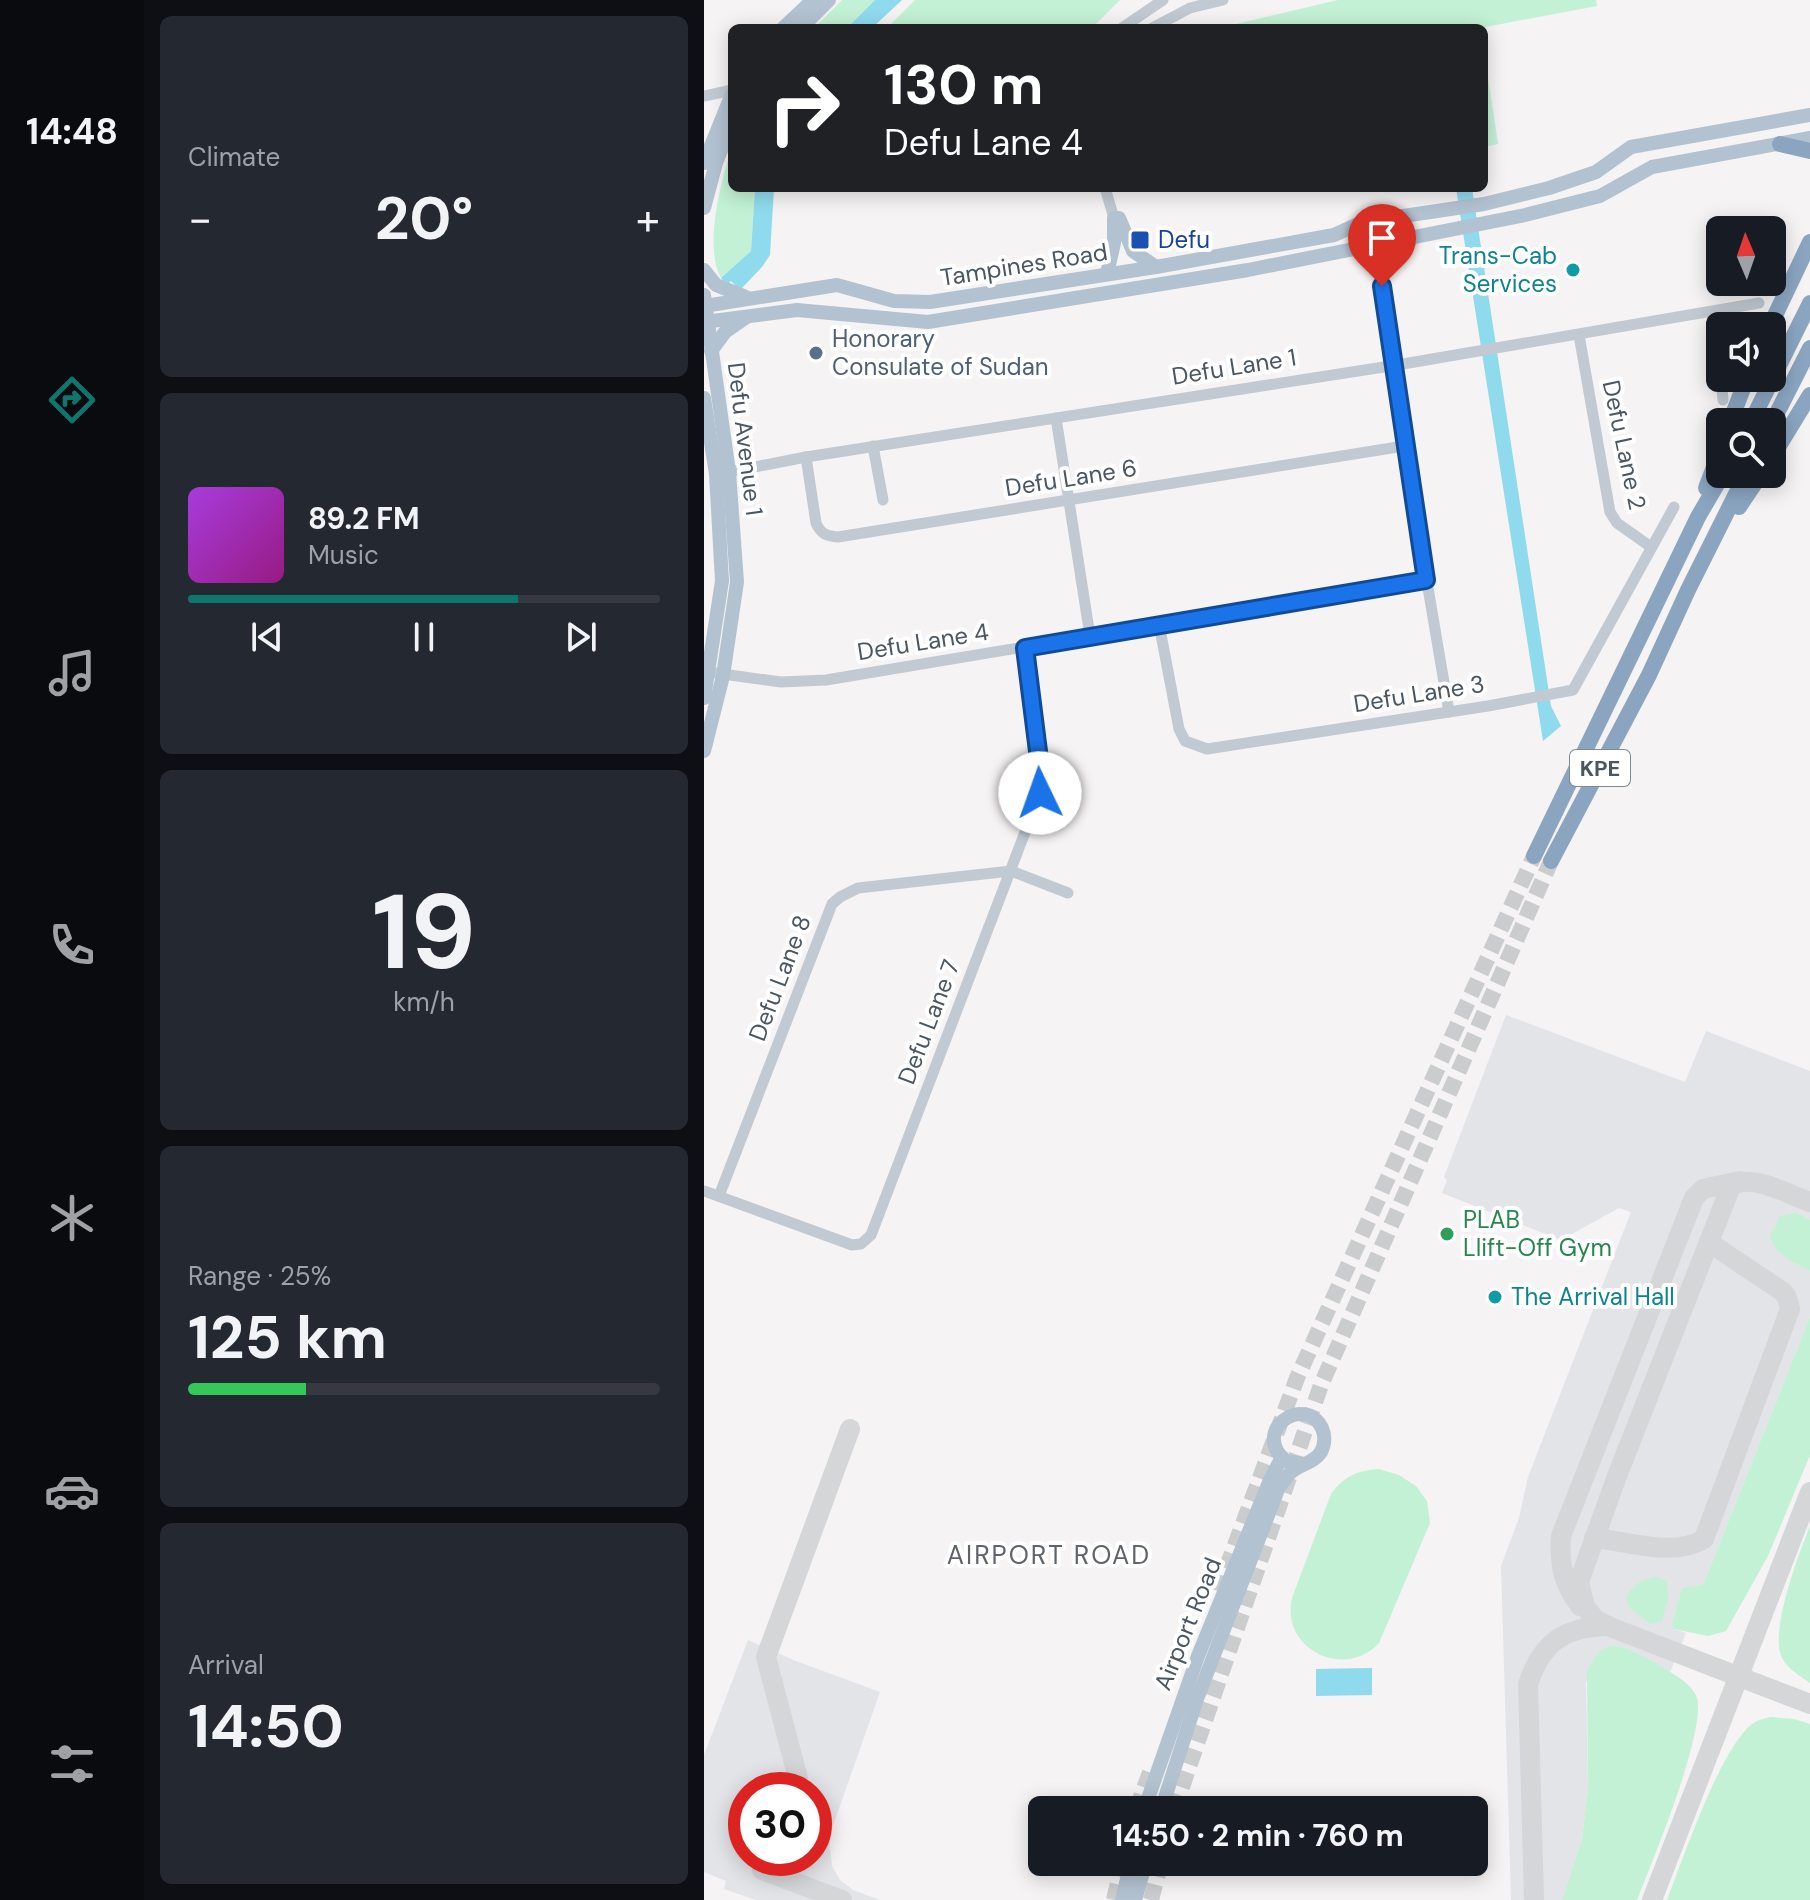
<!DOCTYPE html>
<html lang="en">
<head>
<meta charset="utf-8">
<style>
	:root { --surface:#171b24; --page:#242831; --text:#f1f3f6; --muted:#9ea1a6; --line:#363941; --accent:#0f766e }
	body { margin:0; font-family:"DM Sans",sans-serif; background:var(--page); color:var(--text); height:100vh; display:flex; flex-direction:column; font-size:30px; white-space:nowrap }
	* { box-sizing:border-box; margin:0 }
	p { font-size:26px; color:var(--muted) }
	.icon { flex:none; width:44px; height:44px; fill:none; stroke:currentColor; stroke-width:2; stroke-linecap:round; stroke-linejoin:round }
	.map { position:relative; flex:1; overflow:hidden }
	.sheet { display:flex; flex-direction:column; gap:16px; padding:16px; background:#0d0f14; width:560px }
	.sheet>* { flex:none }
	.top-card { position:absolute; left:24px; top:24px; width:760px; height:168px; border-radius:12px; box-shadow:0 4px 20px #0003; background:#202124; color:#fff; overflow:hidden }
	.needle { width:52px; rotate:358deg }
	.buttons { position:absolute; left:1002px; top:216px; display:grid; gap:16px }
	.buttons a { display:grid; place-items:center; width:80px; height:80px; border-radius:12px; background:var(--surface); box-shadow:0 4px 20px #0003; font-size:40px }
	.speed { position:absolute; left:24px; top:1772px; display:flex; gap:16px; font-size:40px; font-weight:700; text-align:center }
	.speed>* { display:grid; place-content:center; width:104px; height:104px; border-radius:50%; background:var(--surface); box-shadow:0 4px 20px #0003; line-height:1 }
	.speed .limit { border:12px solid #d22; background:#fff; color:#111 }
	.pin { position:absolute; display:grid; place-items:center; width:68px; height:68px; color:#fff; margin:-82px -34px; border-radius:50% 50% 50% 0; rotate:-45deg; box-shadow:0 0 8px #0007 }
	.pin .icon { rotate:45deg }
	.me { position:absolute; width:88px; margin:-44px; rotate:357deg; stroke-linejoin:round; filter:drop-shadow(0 0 6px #0008) }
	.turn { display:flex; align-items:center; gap:28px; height:168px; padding:0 24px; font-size:36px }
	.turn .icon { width:104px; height:104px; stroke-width:2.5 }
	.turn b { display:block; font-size:56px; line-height:68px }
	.big { font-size:60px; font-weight:700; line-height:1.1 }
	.sheet .widget { flex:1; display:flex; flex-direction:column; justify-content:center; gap:12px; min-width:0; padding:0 28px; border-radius:12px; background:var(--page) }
	.sheet .dial { align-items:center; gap:0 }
	.dial b { font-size:104px; line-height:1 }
	.song { display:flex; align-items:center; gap:24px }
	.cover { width:96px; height:96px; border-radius:12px; background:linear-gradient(135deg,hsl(280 70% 55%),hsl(310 70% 35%)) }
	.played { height:8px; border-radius:4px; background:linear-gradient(90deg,var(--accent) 70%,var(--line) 70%) }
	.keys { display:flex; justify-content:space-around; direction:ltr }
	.heat { display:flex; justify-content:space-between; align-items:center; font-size:44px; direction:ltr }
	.charge { height:12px; border-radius:6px; background:linear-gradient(90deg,#34c759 25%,var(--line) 0) }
	.trip { position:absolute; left:324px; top:1796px; width:460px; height:80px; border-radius:12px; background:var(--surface); box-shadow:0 4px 20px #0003; font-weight:700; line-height:80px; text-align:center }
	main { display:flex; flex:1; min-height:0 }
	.menu { display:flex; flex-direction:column; width:144px; justify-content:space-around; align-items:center; background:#090b0e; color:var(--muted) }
	.menu .icon { width:56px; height:56px }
	.menu .current { color:var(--accent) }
	.menu b { font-size:36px; color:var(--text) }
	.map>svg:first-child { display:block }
	.airport { fill:#e2e4e7; fill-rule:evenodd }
	.green { fill:#c3f1d5 }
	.water { fill:#90daee }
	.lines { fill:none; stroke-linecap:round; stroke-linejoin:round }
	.taxiway { stroke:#d5d6d8; stroke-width:20 }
	.highway-tunnel { stroke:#caccce; stroke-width:16; stroke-dasharray:16 8; stroke-linecap:butt }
	.minor { stroke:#c1cad2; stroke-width:11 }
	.major { stroke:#b3c2d1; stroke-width:14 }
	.highway { stroke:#8ba5c1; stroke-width:16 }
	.route-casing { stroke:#114b97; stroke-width:20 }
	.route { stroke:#1a73e8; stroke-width:14 }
	.transit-dot { fill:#1a4fb4; stroke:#fff; stroke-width:3 }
	.culture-dot { fill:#0f9aa8; stroke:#fff; stroke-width:3 }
	.service-dot { fill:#5c6f8a; stroke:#fff; stroke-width:3 }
	.leisure-dot { fill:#2e9e5b; stroke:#fff; stroke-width:3 }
	.labels { text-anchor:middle; stroke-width:8; stroke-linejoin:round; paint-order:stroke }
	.shield { fill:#fff; stroke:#808990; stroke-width:2 }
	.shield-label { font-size:22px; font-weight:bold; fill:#4a5661 }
	.transit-label { font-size:24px; fill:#164399; stroke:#fff; text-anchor:start }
	.culture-label { font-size:24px; fill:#0d838f; stroke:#fff; text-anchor:end }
	.street-label { font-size:24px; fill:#4a5661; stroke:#fff }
	.service-label { font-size:24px; fill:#4e5e75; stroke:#fff; text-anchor:start }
	.leisure-label { font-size:24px; fill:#27864d; stroke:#fff; text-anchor:start }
	.neighbourhood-label { font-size:26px; letter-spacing:2px; fill:#5f6368; stroke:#fff }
</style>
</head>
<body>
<main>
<nav class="menu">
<b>14:48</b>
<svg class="icon current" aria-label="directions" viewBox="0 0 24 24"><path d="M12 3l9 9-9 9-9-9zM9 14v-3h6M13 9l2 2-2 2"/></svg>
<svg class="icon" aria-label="music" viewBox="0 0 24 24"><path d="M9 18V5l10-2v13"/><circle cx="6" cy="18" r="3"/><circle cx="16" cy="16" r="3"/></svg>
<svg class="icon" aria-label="phone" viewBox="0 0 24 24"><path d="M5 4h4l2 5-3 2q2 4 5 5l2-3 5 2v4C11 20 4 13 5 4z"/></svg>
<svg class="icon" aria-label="climate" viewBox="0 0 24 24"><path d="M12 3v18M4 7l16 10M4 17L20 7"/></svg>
<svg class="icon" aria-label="car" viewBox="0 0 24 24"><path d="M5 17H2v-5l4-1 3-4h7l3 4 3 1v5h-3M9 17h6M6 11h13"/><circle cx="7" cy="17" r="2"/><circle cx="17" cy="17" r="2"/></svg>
<svg class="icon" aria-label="filters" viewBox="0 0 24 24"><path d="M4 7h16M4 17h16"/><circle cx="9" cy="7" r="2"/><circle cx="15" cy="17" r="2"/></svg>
</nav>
<section class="sheet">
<div class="widget"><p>Climate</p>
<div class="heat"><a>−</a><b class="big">20°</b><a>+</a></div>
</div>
<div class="widget">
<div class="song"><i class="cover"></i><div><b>89.2 FM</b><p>Music</p></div></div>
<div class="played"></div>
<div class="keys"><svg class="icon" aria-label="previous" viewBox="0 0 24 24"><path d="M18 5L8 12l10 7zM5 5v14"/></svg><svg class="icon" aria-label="pause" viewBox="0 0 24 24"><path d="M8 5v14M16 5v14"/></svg><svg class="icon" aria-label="next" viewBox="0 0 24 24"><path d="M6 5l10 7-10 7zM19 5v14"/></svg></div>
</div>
<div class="widget dial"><b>19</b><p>km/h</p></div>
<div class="widget"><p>Range · 25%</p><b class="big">125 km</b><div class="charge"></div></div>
<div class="widget"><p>Arrival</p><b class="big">14:50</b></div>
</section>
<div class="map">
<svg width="1106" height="1900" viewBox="0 0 1106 1900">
	<rect width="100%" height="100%" fill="#f5f3f3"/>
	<!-- airport -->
	<g class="airport">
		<polygon points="802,1015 981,1082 1002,1031 1106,1071 1106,1220 1101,1217 1090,1263 1106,1271 1106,1317 999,1585 980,1587 977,1590 968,1625 970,1629 982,1633 966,1672 912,1646 882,1682 884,1789 878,1839 858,1900 807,1900 797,1566 815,1518 824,1477 927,1212 915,1208 857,1240 738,1193 743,1180 740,1177"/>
		<path d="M 44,1640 L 92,1661 L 176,1692 L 125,1837 L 128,1866 L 136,1880 L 149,1890 L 176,1900 L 52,1900 L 20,1889 L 22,1881 L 0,1872 L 0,1755 ZM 42,1790 L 110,1790 L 110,1858 L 42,1858 Z"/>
	</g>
	<!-- green -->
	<g class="green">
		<polygon points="138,0 171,0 143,28 110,28"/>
		<polygon points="211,0 416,0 388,28 183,28"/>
		<polygon points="634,0 892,0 893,6 776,28 515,28"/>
		<polygon points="780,51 794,144 780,147"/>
		<path d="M 28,148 L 28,188 L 51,188 L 47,251 L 17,278 C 0,248 16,183 28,148 Z"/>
		<path d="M 1092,1213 L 1106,1220 L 1106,1271 C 1089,1262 1073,1256 1066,1237 L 1076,1216 Z"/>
		<polygon points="1106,1317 1106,1455 1064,1556 1022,1631 1004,1636 970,1629 968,1625 977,1590 980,1587 999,1585"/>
		<path d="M 675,1469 L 695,1475 L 712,1486 L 723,1501 L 726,1523 L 675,1643 C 640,1681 576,1648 588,1598 L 627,1494 C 639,1477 654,1470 675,1469 Z"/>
		<path d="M 1106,1526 L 1106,1683 C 1096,1676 1084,1669 1078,1658 C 1065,1632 1095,1553 1106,1526 Z"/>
		<path d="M 951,1577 L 963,1581 L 964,1598 L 958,1621 L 947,1624 L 926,1608 L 922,1599 C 928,1585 937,1580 951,1577 Z"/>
		<path d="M 905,1646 C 922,1645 942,1658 956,1666 C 969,1674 988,1683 993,1698 C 1002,1733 948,1862 933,1900 L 858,1900 L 878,1839 L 884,1789 L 883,1671 L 894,1653 Z"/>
		<path d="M 1066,1717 L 1090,1719 L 1106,1724 L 1106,1900 L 963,1900 C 979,1859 1016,1749 1048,1724 C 1054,1720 1059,1719 1066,1717 Z"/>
	</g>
	<!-- water -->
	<g class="water">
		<polygon points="171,0 198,0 168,28 143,28"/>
		<polygon points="51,188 70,188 66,255 58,267 36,290 27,281 23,285 17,278 47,251"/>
		<polygon points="752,188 768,188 847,706 857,726 839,741"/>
		<polygon points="668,1668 668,1695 612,1696 612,1669"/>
	</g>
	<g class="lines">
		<!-- taxiway -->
		<g class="taxiway">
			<path d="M 890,1538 C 924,1541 969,1558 1000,1539 L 1086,1309 L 1083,1297 L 1079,1292 L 1006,1243"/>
			<path d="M 876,1606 C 859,1583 855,1564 857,1536 L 990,1198 L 999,1189 L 1036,1181"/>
			<polyline points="893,1622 1106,1704"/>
			<path d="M 904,1626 L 891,1619 L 881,1607 L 875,1582 L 913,1476 L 1027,1186 C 1049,1173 1083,1194 1106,1202"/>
			<polyline points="89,1790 94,1778 62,1657 146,1429"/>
			<polyline points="63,1858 58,1870 138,1900"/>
			<path d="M 830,1900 L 824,1684 C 838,1642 860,1627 904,1626"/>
			<polyline points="948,1900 1106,1492"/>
		</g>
		<!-- highway-tunnel -->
		<g class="highway-tunnel">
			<polyline points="514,1591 593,1378 830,856"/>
			<polyline points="432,1810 447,1770"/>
			<polyline points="470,1810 617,1385 847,861"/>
			<polyline points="410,1900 419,1862"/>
			<polyline points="447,1900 457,1862"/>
		</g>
		<!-- minor -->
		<g class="minor">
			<polyline points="418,28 459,0"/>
			<polyline points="448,28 486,8 519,0"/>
			<polyline points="0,96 28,90"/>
			<polyline points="401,188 410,218"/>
			<polyline points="684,241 677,255 675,269 700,446 745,712"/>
			<polyline points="1009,312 1016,372"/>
			<polyline points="875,335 906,512 913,523 947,547"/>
			<polyline points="1017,378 1019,400"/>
			<polyline points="352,418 386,636"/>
			<polyline points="169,446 179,500"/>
			<path d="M 102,457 L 112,523 C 117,534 122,536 134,537 L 700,446"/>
			<polyline points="20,473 102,457 699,364 1055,303"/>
			<polyline points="455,624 475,729 481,741 503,749 784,706 869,690 970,507"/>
			<polyline points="11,673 77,682 122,680 722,580"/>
			<polyline points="0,1191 148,1245 157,1244 167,1235 336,793 338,783 321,648"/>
			<polyline points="15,1196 128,904 136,897 154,888 307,871 364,893"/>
		</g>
		<!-- major -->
		<g class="major">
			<polyline points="79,28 109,0"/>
			<polyline points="97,28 125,0"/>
			<polyline points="0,163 28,94"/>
			<polyline points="0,208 12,163 28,123"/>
			<polyline points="415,218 429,251 452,267"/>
			<polyline points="0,270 12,285 42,297"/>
			<polyline points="403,274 410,243 410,218"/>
			<polyline points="0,295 25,472 33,582 19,676 0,751"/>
			<polyline points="0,306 133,285 190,301 226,302 452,267 630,235 659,222 780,204 845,188 892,172 927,147 1106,115"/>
			<polyline points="0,322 93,310 224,322 544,270 821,215 896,196 948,167 1106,138"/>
			<polyline points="7,351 21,332 41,318"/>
			<polyline points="0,398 12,474 18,581 0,698"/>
			<polyline points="440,1810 494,1656 566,1480 578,1457"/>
			<path d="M 457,1810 L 493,1699 L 575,1487 C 579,1483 582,1477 586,1473 C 596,1464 610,1463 617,1452 C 621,1444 621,1435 618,1428 C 600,1393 546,1431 582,1461 L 599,1464"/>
			<polyline points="418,1900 427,1862"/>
			<polyline points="431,1900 442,1862"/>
		</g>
		<!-- highway -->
		<g class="highway">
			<polyline points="1076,144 1106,151"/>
			<polyline points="1066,326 1106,242"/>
			<polyline points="1026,422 1043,378"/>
			<polyline points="1047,422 1106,303"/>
			<polyline points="1068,423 1106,348"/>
			<polyline points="1068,457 1106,395"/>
			<polyline points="1002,488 1016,451"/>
			<polyline points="1035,507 1057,474"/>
			<polyline points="830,856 994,517 1019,474"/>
			<polyline points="847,861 945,675 984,590 1042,474"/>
		</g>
	</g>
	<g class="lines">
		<defs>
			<polyline id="route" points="336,793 338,783 321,648 722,580 678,286"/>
		</defs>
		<!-- route casing -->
		<use href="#route" class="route-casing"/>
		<!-- route -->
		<use href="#route" class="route"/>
	</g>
	<!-- markers -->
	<rect class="transit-dot" x="426" y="230" width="20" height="20" rx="4"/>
	<g class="culture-dot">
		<circle cx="869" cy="270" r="8"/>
		<circle cx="791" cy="1297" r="8"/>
	</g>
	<circle class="service-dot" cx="112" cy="353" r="8"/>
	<circle class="leisure-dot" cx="743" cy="1234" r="8"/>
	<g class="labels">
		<!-- shield labels -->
		<rect class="shield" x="866" y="750" width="60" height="36" rx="6"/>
		<g class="shield-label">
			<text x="896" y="776">KPE</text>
		</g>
		<!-- transit labels -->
		<g class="transit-label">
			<text x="454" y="248">Defu</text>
		</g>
		<!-- culture labels -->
		<g class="culture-label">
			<text x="853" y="264">Trans-Cab<tspan x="853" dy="28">Services</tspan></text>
			<text x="807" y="1305" text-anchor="start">The Arrival Hall</text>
		</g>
		<!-- street labels -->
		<g class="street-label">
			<text transform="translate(320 265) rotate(-9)" y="8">Tampines Road</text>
			<text transform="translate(530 367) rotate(-9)" y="8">Defu Lane 1</text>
			<text transform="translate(41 439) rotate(83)" y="8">Defu Avenue 1</text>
			<text transform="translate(920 445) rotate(78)" y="8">Defu Lane 2</text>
			<text transform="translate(367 478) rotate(-9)" y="8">Defu Lane 6</text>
			<text transform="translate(219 642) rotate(-9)" y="8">Defu Lane 4</text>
			<text transform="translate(715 694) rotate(-9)" y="8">Defu Lane 3</text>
			<text transform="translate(76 978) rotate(-69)" y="8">Defu Lane 8</text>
			<text transform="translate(225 1022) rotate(-69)" y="8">Defu Lane 7</text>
			<text transform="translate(484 1624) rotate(-68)" y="8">Airport Road</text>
		</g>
		<!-- service labels -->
		<g class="service-label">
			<text x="128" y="347">Honorary<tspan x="128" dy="28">Consulate of Sudan</tspan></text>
		</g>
		<!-- leisure labels -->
		<g class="leisure-label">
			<text x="759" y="1228">PLAB<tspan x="759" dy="28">LIift-Off Gym</tspan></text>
		</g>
		<!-- neighbourhood labels -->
		<g class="neighbourhood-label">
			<text x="345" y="1564">AIRPORT ROAD</text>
		</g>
	</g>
</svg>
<div class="buttons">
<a><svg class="needle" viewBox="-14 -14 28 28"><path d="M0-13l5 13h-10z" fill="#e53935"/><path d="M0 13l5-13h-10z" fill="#9ea1a6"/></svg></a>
<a><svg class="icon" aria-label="sound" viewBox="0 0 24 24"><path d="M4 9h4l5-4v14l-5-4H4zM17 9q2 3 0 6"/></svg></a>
<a><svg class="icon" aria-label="search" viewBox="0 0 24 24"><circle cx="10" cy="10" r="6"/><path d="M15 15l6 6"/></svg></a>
</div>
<div class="speed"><div class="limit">30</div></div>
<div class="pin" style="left:678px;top:286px;background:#d93025"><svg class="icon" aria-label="arrive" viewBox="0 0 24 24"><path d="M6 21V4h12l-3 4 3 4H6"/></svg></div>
<svg class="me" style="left:336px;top:793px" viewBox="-20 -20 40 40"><circle r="19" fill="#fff"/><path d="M0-13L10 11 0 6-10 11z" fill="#1a73e8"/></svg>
<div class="trip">14:50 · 2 min · 760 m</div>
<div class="top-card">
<div class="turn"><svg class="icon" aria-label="right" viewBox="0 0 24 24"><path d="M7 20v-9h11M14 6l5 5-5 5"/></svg><div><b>130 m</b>Defu Lane 4</div></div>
</div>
</div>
</main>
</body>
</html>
